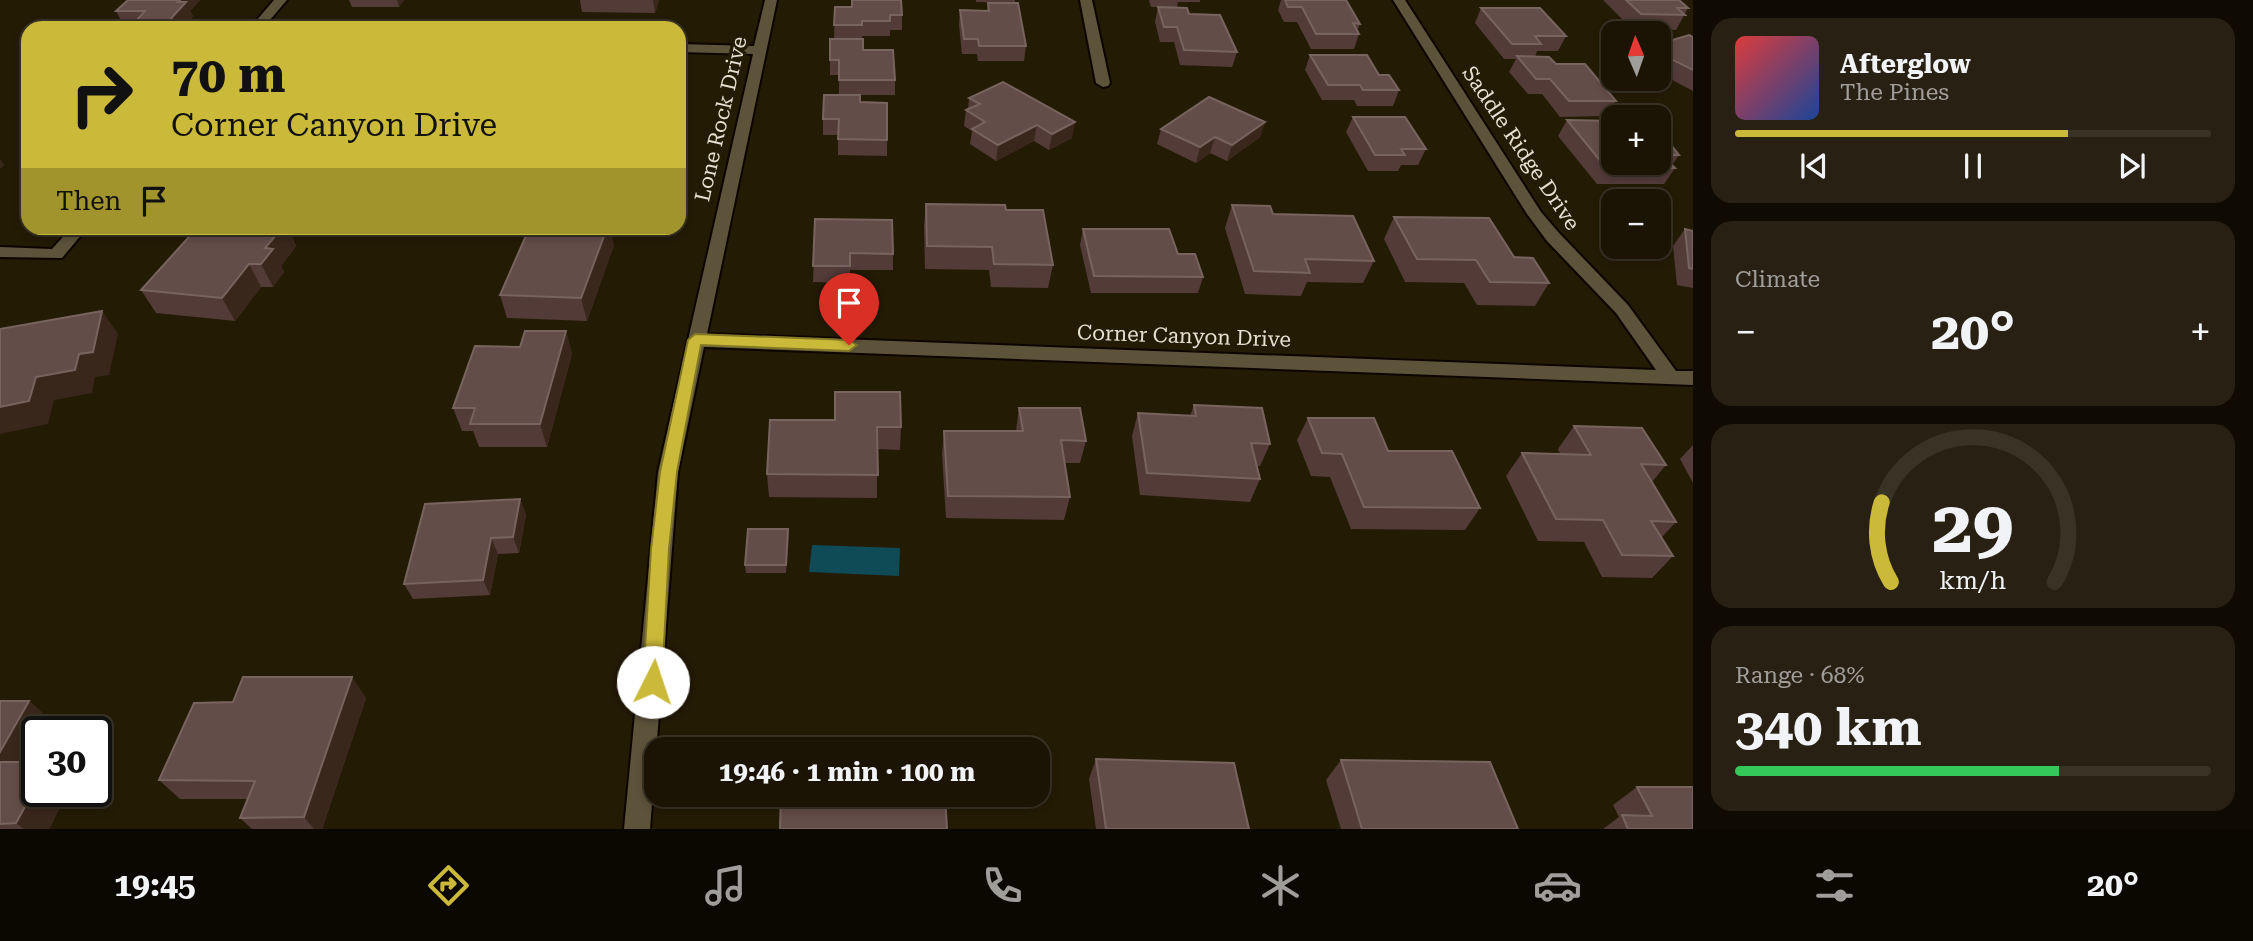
<!DOCTYPE html>
<html lang="en">
<head>
<meta charset="utf-8">
<style>
	:root { --surface:#1b1404; --page:#282113; --text:#f1f3f6; --muted:#a09e9a; --line:#393326; --accent:#cbba39 }
	body { margin:0; font-family:"Roboto Serif",serif; background:var(--page); color:var(--text); height:100vh; display:flex; flex-direction:column; font-size:26px; white-space:nowrap }
	* { box-sizing:border-box; margin:0 }
	p { font-size:23px; color:var(--muted) }
	.icon { flex:none; width:38px; height:38px; fill:none; stroke:currentColor; stroke-width:2; stroke-linecap:round; stroke-linejoin:round }
	.map { position:relative; flex:1; overflow:hidden }
	.panel { display:flex; flex-direction:column; gap:18px; padding:18px; background:#0f0b02; width:560px }
	.panel>* { flex:none }
	.top-card { position:absolute; left:21px; top:21px; width:665px; height:214px; border-radius:21px; box-shadow:0 4px 10px #0003,0 0 0 2px var(--line); background:#cbba39; color:#111; overflow:hidden }
	.needle { width:46px; rotate:358deg }
	.fabs { position:absolute; left:1601px; top:21px; display:grid; gap:14px }
	.fabs a { display:grid; place-items:center; width:70px; height:70px; border-radius:14px; background:var(--surface); box-shadow:0 4px 10px #0003,0 0 0 2px var(--line); font-size:35px }
	.speed { position:absolute; left:21px; top:716px; display:flex; gap:14px; font-size:35px; font-weight:700; text-align:center }
	.speed>* { display:grid; place-content:center; width:91px; height:91px; border-radius:50%; background:var(--surface); box-shadow:0 4px 10px #0003,0 0 0 2px var(--line); line-height:1 }
	.speed .limit { border:4px solid #111; border-radius:10px; background:#fff; color:#111 }
	.pin { position:absolute; display:grid; place-items:center; width:60px; height:60px; color:#fff; margin:-72px -30px; border-radius:50% 50% 50% 0; rotate:-45deg; box-shadow:0 0 7px #0007 }
	.pin .icon { rotate:45deg }
	.me { position:absolute; width:77px; margin:-38px; rotate:4deg; stroke-linejoin:round; filter:drop-shadow(0 0 5px #0008) }
	.turn { display:flex; align-items:center; gap:24px; height:147px; padding:0 35px; font-size:32px }
	.turn .icon { width:91px; height:91px; stroke-width:2.5 }
	.turn b { display:block; font-size:49px; line-height:60px }
	.then { display:flex; align-items:center; height:66px; padding:0 35px; background:#0003; gap:14px; font-size:26px }
	.big { font-size:52px; font-weight:700; line-height:1.1 }
	.panel .widget { flex:1; display:flex; flex-direction:column; justify-content:center; gap:10px; min-width:0; padding:0 24px; border-radius:21px; background:var(--page) }
	.panel .dial { align-items:center; gap:0 }
	.dial svg { height:182px; overflow:visible; fill:none; stroke:var(--line); stroke-width:7; stroke-linecap:round; text-anchor:middle }
	.dial text { fill:var(--text); stroke:none }
	.song { display:flex; align-items:center; gap:21px }
	.cover { width:84px; height:84px; border-radius:10px; background:linear-gradient(135deg,hsl(0 70% 55%),hsl(220 70% 35%)) }
	.played { height:7px; border-radius:4px; background:linear-gradient(90deg,var(--accent) 70%,var(--line) 70%) }
	.keys { display:flex; justify-content:space-around; direction:ltr }
	.heat { display:flex; justify-content:space-between; align-items:center; font-size:38px; direction:ltr }
	.charge { height:10px; border-radius:5px; background:linear-gradient(90deg,#34c759 68%,var(--line) 0) }
	.trip { position:absolute; left:644px; top:737px; width:406px; height:70px; border-radius:21px; background:var(--surface); box-shadow:0 4px 10px #0003,0 0 0 2px var(--line); font-weight:700; line-height:70px; text-align:center }
	.menu { display:flex; height:112px; justify-content:space-around; align-items:center; background:#0b0802; color:var(--muted) }
	.menu .icon { width:49px; height:49px }
	.menu .selected { color:var(--accent) }
	.menu b { font-size:32px; color:var(--text) }
	main { display:flex; flex:1; min-height:0 }
	.map>svg:first-child { display:block }
	.water { fill:#0e4b56 }
	.lines { fill:none; stroke-linecap:round; stroke-linejoin:round }
	.minor-casing { stroke:#0d0500; stroke-width:4 }
	.minor { fill:#5d533b; fill-rule:evenodd }
	.wall { fill:#533b38 }
	.shaded-wall { fill:#3a271c }
	.building { fill:#634d48; stroke:#77645e; stroke-width:2 }
	.route { fill:#cbba39; stroke:#847925; stroke-width:2 }
	.labels { text-anchor:middle; stroke-width:7; stroke-linejoin:round; paint-order:stroke }
	.street-label { font-size:21px; fill:#e6e0d3; stroke:#241b05 }
</style>
</head>
<body>
<main>
<div class="map">
<svg width="1693" height="829" viewBox="0 0 1693 829">
	<rect width="100%" height="100%" fill="#241b05"/>
	<!-- water -->
	<polygon class="water" points="812,545 900,548 899,576 809,572"/>
	<g class="lines">
		<defs>
			<g id="minor">
				<polygon points="274,0 287,0 263,28 250,28"/>
				<polygon points="765,0 777,0 707,334 1656,370 1616,313 1547,241 1527,214 1393,0 1405,0 1541,212 1559,233 1628,305 1676,371 1693,371 1693,385 704,347 678,472 650,829 624,829 658,472 753,54 679,52 679,44 754,46"/>
				<polygon points="1080,0 1092,0 1110,83 1108,86 1103,87 1096,83"/>
				<polygon points="71,228 87,228 62,258 0,257 0,247 52,249"/>
			</g>
		</defs>
		<!-- minor casing -->
		<use href="#minor" class="minor-casing"/>
		<!-- minor -->
		<use href="#minor" class="minor"/>
	</g>
	<!-- wall -->
	<g class="wall">
		<polygon points="128,0 200,0 190,11 193,16 183,28 137,28 136,26 124,26 116,11"/>
		<polygon points="349,0 404,0 399,7 352,7"/>
		<polygon points="580,0 659,0 655,13 582,12"/>
		<polygon points="976,0 1015,0 1015,3 976,2"/>
		<polygon points="1149,0 1200,0 1200,2 1178,2 1177,7 1189,14 1237,52 1232,67 1180,65 1174,42 1160,42 1155,22 1158,7 1151,7"/>
		<polygon points="1281,0 1346,0 1360,24 1357,31 1359,34 1354,49 1311,49 1297,22 1284,22 1278,10"/>
		<polygon points="1603,0 1679,0 1688,8 1676,30 1632,29"/>
		<polygon points="988,3 1026,46 1024,61 978,61 977,54 962,54 959,25 960,10 987,11"/>
		<polygon points="835,7 902,15 902,30 890,30 890,36 862,36 863,50 895,80 895,95 860,95 860,102 887,140 887,156 838,155 838,135 823,135 823,119 839,95 839,75 830,75 830,39 834,39"/>
		<polygon points="1481,8 1566,36 1558,51 1537,51 1535,57 1556,64 1616,101 1607,116 1560,117 1542,94 1528,94 1509,72 1516,59 1504,59 1475,23"/>
		<polygon points="1693,37 1693,91 1659,73 1659,44"/>
		<polygon points="1310,55 1379,75 1399,90 1393,106 1357,106 1354,100 1322,100 1305,70"/>
		<polygon points="969,98 1072,138 1049,150 1034,141 996,161 970,144 972,131 964,126 966,110 968,109"/>
		<polygon points="1353,117 1426,149 1418,165 1401,165 1398,171 1368,171 1346,132"/>
		<polygon points="1567,120 1614,163 1659,145 1679,155 1672,165 1675,168 1664,184 1597,184 1558,136"/>
		<polygon points="1265,122 1260,137 1227,161 1210,153 1196,163 1157,144 1161,129"/>
		<polygon points="926,204 1006,210 1053,265 1048,288 991,287 989,270 925,269 924,226"/>
		<polygon points="1232,205 1273,214 1374,261 1363,283 1307,282 1301,296 1245,294 1225,228"/>
		<polygon points="1394,217 1514,257 1549,283 1535,306 1477,305 1464,283 1405,282 1384,239"/>
		<polygon points="815,219 893,254 893,270 850,270 850,283 813,282"/>
		<polygon points="197,228 288,228 296,246 281,266 284,272 273,287 261,287 235,321 156,313 141,290"/>
		<polygon points="1083,229 1178,254 1203,277 1198,293 1091,293 1080,245"/>
		<polygon points="1685,229 1693,231 1693,288 1677,285 1673,246"/>
		<polygon points="614,245 587,321 507,318 500,295"/>
		<polygon points="566,331 572,354 547,447 479,447 473,431 462,431 453,408 520,347"/>
		<polygon points="1194,405 1270,444 1260,466 1257,466 1260,479 1250,502 1140,495 1132,436 1138,413 1190,416"/>
		<polygon points="1019,408 1086,441 1080,463 1064,463 1070,497 1064,520 946,518 942,454 944,431 1016,431"/>
		<polygon points="1308,418 1388,451 1480,508 1465,530 1351,529 1330,477 1311,476 1297,440"/>
		<polygon points="770,420 901,427 900,450 877,449 877,498 769,497 767,474"/>
		<polygon points="1574,426 1666,465 1652,482 1676,522 1662,537 1673,556 1652,578 1602,577 1584,542 1538,541 1506,476 1522,453 1560,454 1558,449"/>
		<polygon points="1693,445 1693,483 1680,459"/>
		<polygon points="520,499 526,515 519,553 498,554 490,595 413,599 404,584"/>
		<polygon points="788,529 786,573 746,573 745,565"/>
		<polygon points="366,698 322,829 252,829 240,818 247,799 180,799 159,780 233,702"/>
		<polygon points="0,701 29,701 52,722 37,732 37,749 30,762 37,791 68,791 49,829 0,829"/>
		<polygon points="1096,759 1249,829 1096,829 1089,779"/>
		<polygon points="1341,760 1518,829 1341,829 1326,780"/>
		<polygon points="1637,787 1693,829 1603,829 1619,817 1613,805"/>
	</g>
	<!-- shaded-wall -->
	<g class="shaded-wall">
		<polygon points="180,0 200,0 190,11 193,16 183,28 170,28 167,23"/>
		<polygon points="397,0 404,0 399,7"/>
		<polygon points="653,0 659,0 655,13"/>
		<polygon points="1075,122 1072,138 1049,150 1052,134"/>
		<polygon points="1265,122 1260,137 1227,161 1232,145"/>
		<polygon points="1037,125 1034,141 996,161 998,145"/>
		<polygon points="1215,137 1210,153 1196,163 1200,147"/>
		<polygon points="0,159 4,165 0,169"/>
		<polygon points="282,228 288,228 296,246 281,266 284,272 273,287 261,264 265,248"/>
		<polygon points="607,228 610,228 614,245 587,321 581,298"/>
		<polygon points="249,264 261,287 235,321 222,298"/>
		<polygon points="102,311 118,334 109,375 95,377 92,393 54,400 48,424 0,434 0,407 36,377 79,354"/>
		<polygon points="566,331 572,354 547,447 540,424"/>
		<polygon points="520,499 526,515 519,553 513,537"/>
		<polygon points="788,529 789,538 786,573 786,565"/>
		<polygon points="491,538 498,554 490,595 483,580"/>
		<polygon points="352,677 366,698 322,829 314,829 304,817"/>
		<polygon points="29,701 52,722 46,732 37,732 37,749 19,782 0,767 0,752"/>
		<polygon points="37,785 37,791 68,791 49,829 24,829 16,823"/>
	</g>
	<!-- building -->
	<g class="building">
		<polygon points="128,0 180,0 178,2 186,2 167,23 135,22 145,11 116,11"/>
		<polygon points="852,0 901,0 902,15 890,15 890,21 862,21 862,25 834,25 835,7 852,7"/>
		<polygon points="1285,0 1346,0 1360,24 1353,23 1359,34 1316,34 1302,7 1288,7"/>
		<polygon points="1626,0 1679,0 1688,8 1677,8 1685,15 1641,14"/>
		<polygon points="988,3 1018,3 1026,46 979,46 978,39 964,39 960,10 989,11"/>
		<polygon points="1158,7 1187,8 1189,14 1220,15 1237,52 1184,50 1177,27 1164,27"/>
		<polygon points="1481,8 1540,8 1566,36 1535,36 1541,44 1512,44"/>
		<polygon points="1689,35 1693,37 1693,70 1659,53 1659,44"/>
		<polygon points="830,39 863,39 863,50 893,50 895,80 839,80 839,60 830,60"/>
		<polygon points="1310,55 1367,55 1379,75 1389,75 1399,90 1363,90 1360,85 1328,85"/>
		<polygon points="1517,56 1549,57 1556,64 1585,64 1616,101 1569,101 1550,79 1536,79"/>
		<polygon points="1003,82 1075,122 1052,134 1037,125 998,145 972,129 985,122 966,110 980,104 969,98"/>
		<polygon points="824,95 860,95 860,102 887,103 887,140 838,139 839,119 823,119"/>
		<polygon points="1209,97 1265,122 1232,145 1215,137 1200,147 1161,129"/>
		<polygon points="1353,117 1405,117 1426,149 1401,149 1405,155 1375,155"/>
		<polygon points="1567,120 1614,121 1614,163 1659,163 1659,145 1671,145 1679,155 1662,155 1675,168 1606,168"/>
		<polygon points="926,204 1005,205 1006,210 1043,210 1053,265 994,264 992,247 927,246"/>
		<polygon points="1232,205 1270,206 1273,214 1353,216 1374,261 1305,259 1310,273 1254,271"/>
		<polygon points="1394,217 1489,218 1514,257 1533,258 1549,283 1490,282 1476,260 1417,259"/>
		<polygon points="815,219 892,220 893,254 850,253 850,266 813,266"/>
		<polygon points="197,228 282,228 265,248 273,249 261,264 249,264 222,298 141,290"/>
		<polygon points="550,228 607,228 581,298 500,295 528,231 548,232"/>
		<polygon points="1083,229 1169,229 1178,254 1195,254 1203,277 1094,276"/>
		<polygon points="1685,229 1693,231 1693,269 1689,268"/>
		<polygon points="102,311 93,352 79,354 75,370 36,377 29,401 0,407 0,329"/>
		<polygon points="525,331 566,331 540,424 470,424 475,408 453,408 475,346 520,347"/>
		<polygon points="835,392 900,392 901,427 877,427 878,475 767,474 770,420 835,420"/>
		<polygon points="1194,405 1262,408 1270,444 1251,443 1260,479 1147,473 1138,413 1196,416"/>
		<polygon points="1019,408 1080,408 1086,441 1061,440 1070,497 948,496 944,431 1023,431"/>
		<polygon points="1308,418 1374,418 1388,451 1452,451 1480,508 1364,507 1342,454 1322,453"/>
		<polygon points="1574,426 1642,428 1666,465 1641,464 1676,522 1651,521 1673,556 1622,555 1603,520 1556,519 1522,453 1591,455"/>
		<polygon points="520,499 513,537 491,538 483,580 404,584 425,504"/>
		<polygon points="748,529 788,529 786,565 745,565"/>
		<polygon points="243,677 352,677 304,817 240,818 255,781 159,780 194,703 233,702"/>
		<polygon points="0,701 29,701 0,752"/>
		<polygon points="1096,759 1234,763 1249,829 1106,829"/>
		<polygon points="1341,760 1490,762 1518,829 1362,829"/>
		<polygon points="0,762 37,762 37,785 16,823 0,824"/>
		<polygon points="1637,787 1693,787 1693,829 1628,829 1622,815 1652,816"/>
		<polygon points="781,794 945,794 947,829 780,829"/>
	</g>
	<!-- route -->
	<polygon class="route" points="695,334 849,340 857,345 849,351 701,345 677,472 669,549 662,682 660,688 653,691 646,688 643,682 651,549 660,472 688,340"/>
	<g class="labels">
		<!-- street labels -->
		<g class="street-label">
			<text transform="translate(721 119) rotate(-77)" y="7">Lone Rock Drive</text>
			<text transform="translate(1521 148) rotate(56)" y="7">Saddle Ridge Drive</text>
			<text transform="translate(1184 336) rotate(2)" y="7">Corner Canyon Drive</text>
		</g>
	</g>
</svg>
<div class="fabs">
<a><svg class="needle" viewBox="-14 -14 28 28"><path d="M0-13l5 13h-10z" fill="#e53935"/><path d="M0 13l5-13h-10z" fill="#a09e9a"/></svg></a>
<a>+</a>
<a>−</a>
</div>
<div class="speed"><div class="limit">30</div></div>
<div class="pin" style="left:849px;top:345px;background:#d93025"><svg class="icon" aria-label="arrive" viewBox="0 0 24 24"><path d="M6 21V4h12l-3 4 3 4H6"/></svg></div>
<svg class="me" style="left:653px;top:682px" viewBox="-20 -20 40 40"><circle r="19" fill="#fff"/><path d="M0-13L10 11 0 6-10 11z" fill="#cbba39"/></svg>
<div class="trip">19:46 · 1 min · 100 m</div>
<div class="top-card">
<div class="turn"><svg class="icon" aria-label="right" viewBox="0 0 24 24"><path d="M7 20v-9h11M14 6l5 5-5 5"/></svg><div><b>70 m</b>Corner Canyon Drive</div></div>
<div class="then">Then<svg class="icon" aria-label="arrive" viewBox="0 0 24 24"><path d="M6 21V4h12l-3 4 3 4H6"/></svg></div>
</div>
</div>
<section class="panel">
<div class="widget">
<div class="song"><i class="cover"></i><div><b>Afterglow</b><p>The Pines</p></div></div>
<div class="played"></div>
<div class="keys"><svg class="icon" aria-label="previous" viewBox="0 0 24 24"><path d="M18 5L8 12l10 7zM5 5v14"/></svg><svg class="icon" aria-label="pause" viewBox="0 0 24 24"><path d="M8 5v14M16 5v14"/></svg><svg class="icon" aria-label="next" viewBox="0 0 24 24"><path d="M6 5l10 7-10 7zM19 5v14"/></svg></div>
</div>
<div class="widget"><p>Climate</p>
<div class="heat"><a>−</a><b class="big">20°</b><a>+</a></div>
</div>
<div class="widget dial"><svg viewBox="0 0 100 80">
<path d="M14 69A42 42 0 1 1 86 69"/>
<path d="M14 69A42 42 0 0 1 10 34" stroke="#cbba39"/>
<text x="50" y="56" font-size="32" font-weight="700">29</text>
<text x="50" y="72" font-size="11">km/h</text>
</svg></div>
<div class="widget"><p>Range · 68%</p><b class="big">340 km</b><div class="charge"></div></div>
</section>
</main>
<nav class="menu">
<b>19:45</b>
<svg class="icon selected" aria-label="directions" viewBox="0 0 24 24"><path d="M12 3l9 9-9 9-9-9zM9 14v-3h6M13 9l2 2-2 2"/></svg>
<svg class="icon" aria-label="music" viewBox="0 0 24 24"><path d="M9 18V5l10-2v13"/><circle cx="6" cy="18" r="3"/><circle cx="16" cy="16" r="3"/></svg>
<svg class="icon" aria-label="phone" viewBox="0 0 24 24"><path d="M5 4h4l2 5-3 2q2 4 5 5l2-3 5 2v4C11 20 4 13 5 4z"/></svg>
<svg class="icon" aria-label="climate" viewBox="0 0 24 24"><path d="M12 3v18M4 7l16 10M4 17L20 7"/></svg>
<svg class="icon" aria-label="car" viewBox="0 0 24 24"><path d="M5 17H2v-5l4-1 3-4h7l3 4 3 1v5h-3M9 17h6M6 11h13"/><circle cx="7" cy="17" r="2"/><circle cx="17" cy="17" r="2"/></svg>
<svg class="icon" aria-label="filters" viewBox="0 0 24 24"><path d="M4 7h16M4 17h16"/><circle cx="9" cy="7" r="2"/><circle cx="15" cy="17" r="2"/></svg>
<b>20°</b>
</nav>
</body>
</html>
